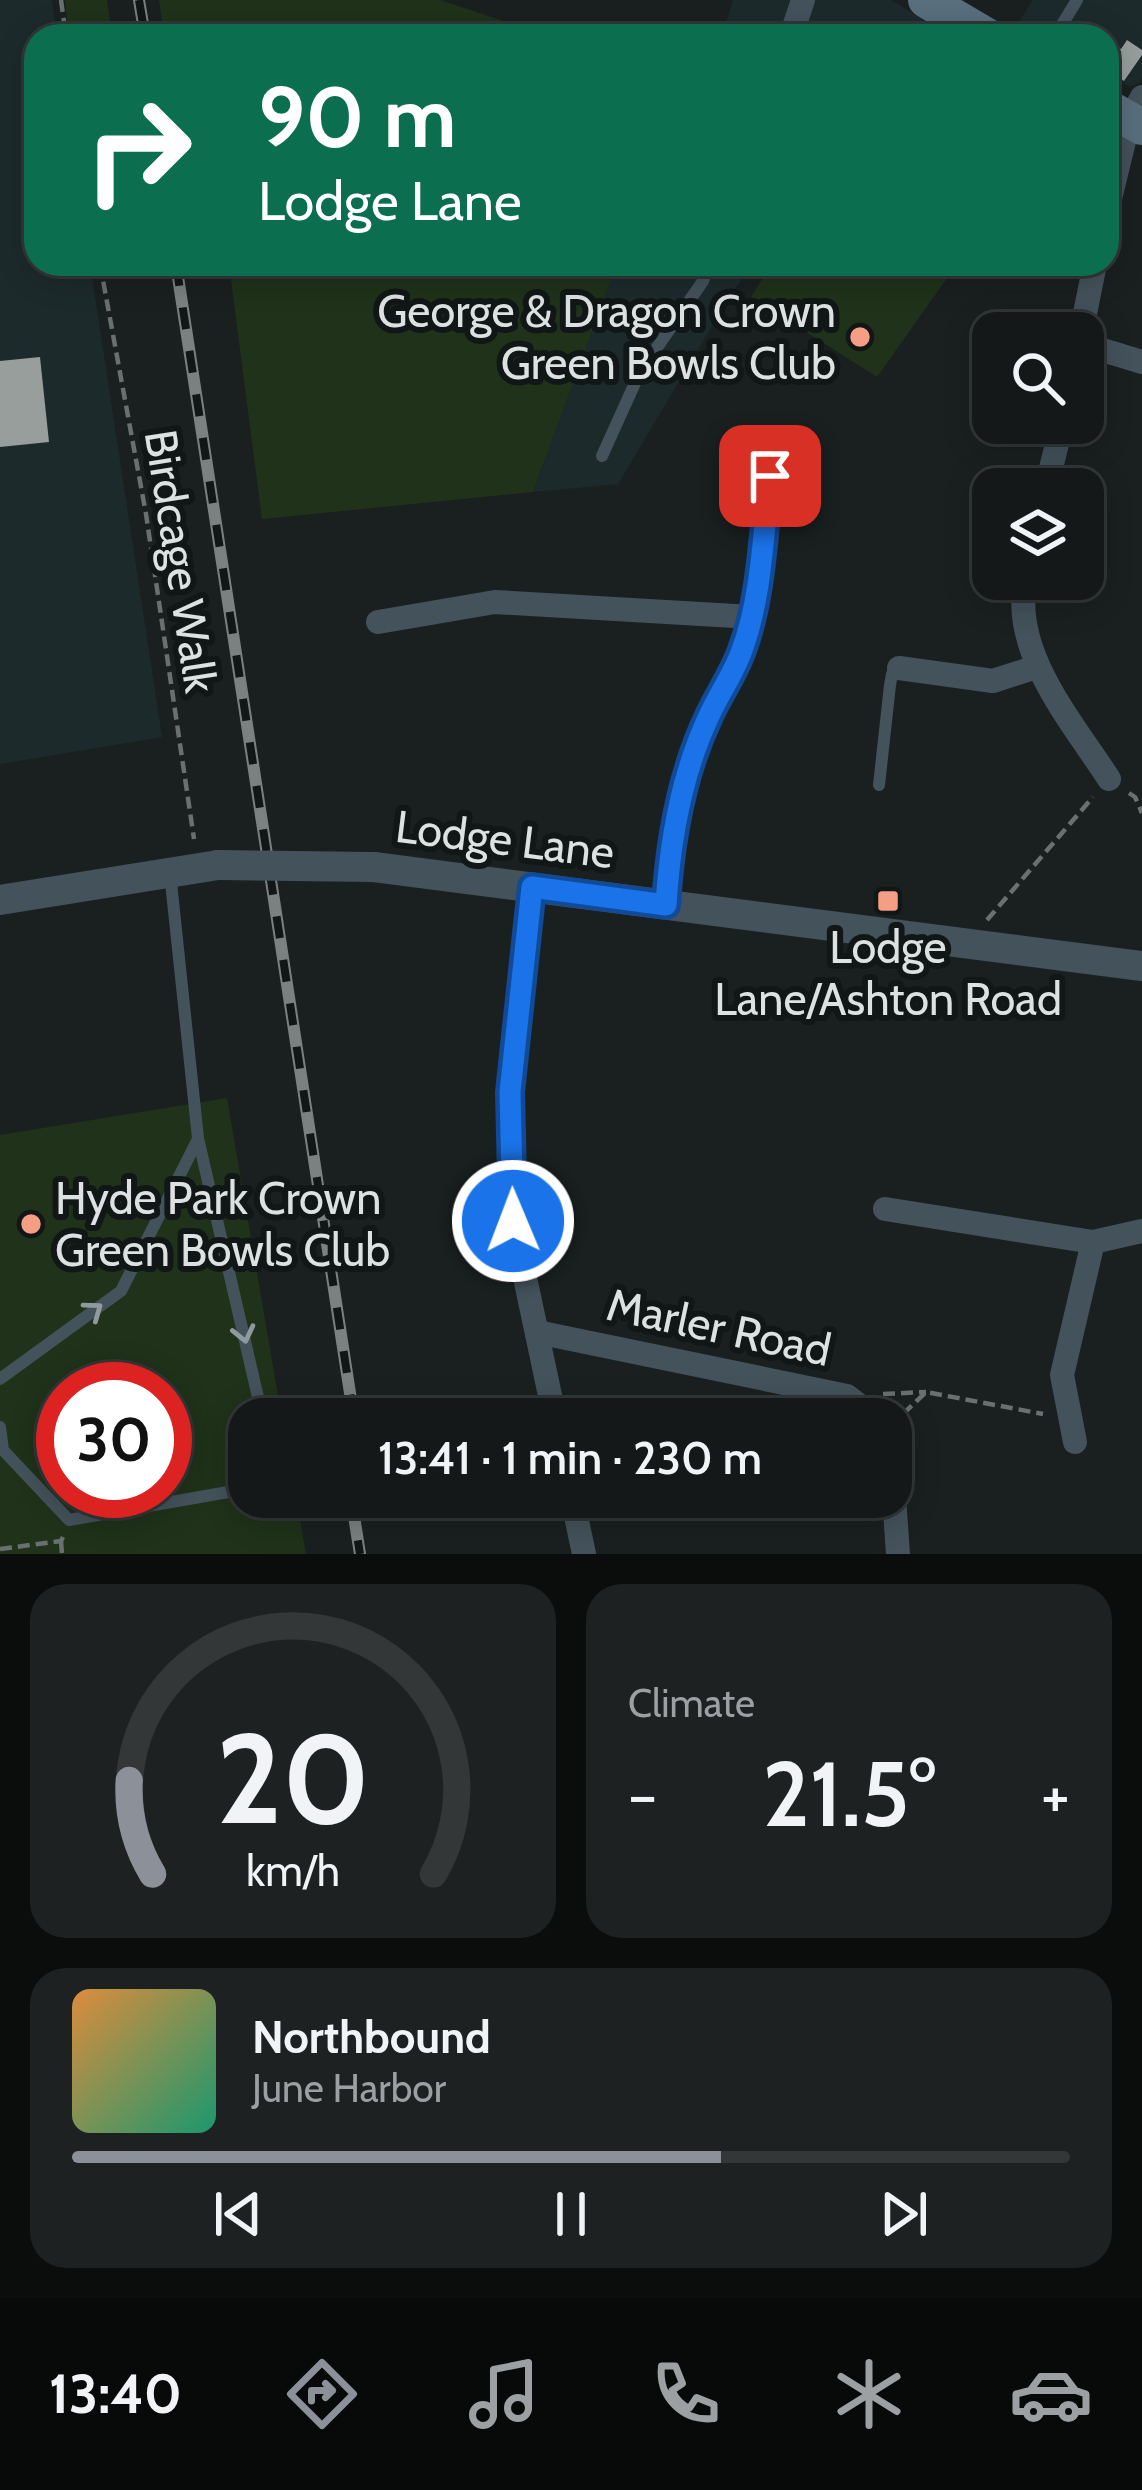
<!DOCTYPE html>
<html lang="en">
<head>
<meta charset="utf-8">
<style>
	:root { --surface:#141818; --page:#1d2121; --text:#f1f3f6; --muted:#9da0a2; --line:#333737; --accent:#8c9099 }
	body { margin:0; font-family:Cabin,sans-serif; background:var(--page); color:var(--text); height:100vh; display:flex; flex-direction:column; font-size:45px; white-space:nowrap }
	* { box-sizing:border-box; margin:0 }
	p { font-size:39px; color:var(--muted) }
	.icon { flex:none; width:66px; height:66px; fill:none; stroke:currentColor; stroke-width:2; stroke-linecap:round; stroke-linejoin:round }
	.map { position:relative; height:1554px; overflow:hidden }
	.details { display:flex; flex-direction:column; gap:30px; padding:30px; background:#0b0d0d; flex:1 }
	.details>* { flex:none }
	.top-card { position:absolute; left:24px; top:24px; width:1095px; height:252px; border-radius:36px; box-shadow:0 6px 30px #0003,0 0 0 3px var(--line); background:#0b6e4f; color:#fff; overflow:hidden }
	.controls { position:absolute; left:972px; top:312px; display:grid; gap:24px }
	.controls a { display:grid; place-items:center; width:132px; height:132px; border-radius:24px; background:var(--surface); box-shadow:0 6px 30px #0003,0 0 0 3px var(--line); font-size:60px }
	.speed { position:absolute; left:36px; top:1362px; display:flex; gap:24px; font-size:60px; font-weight:700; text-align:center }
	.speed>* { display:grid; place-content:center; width:156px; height:156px; border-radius:50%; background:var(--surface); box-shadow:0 6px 30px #0003,0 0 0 3px var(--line); line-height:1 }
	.speed .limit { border:18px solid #d22; background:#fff; color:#111 }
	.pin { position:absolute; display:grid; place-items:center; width:102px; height:102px; color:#fff; margin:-51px; border-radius:24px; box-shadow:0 6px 18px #0006 }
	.me { position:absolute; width:132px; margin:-66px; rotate:359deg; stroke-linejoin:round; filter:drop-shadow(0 0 9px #0008) }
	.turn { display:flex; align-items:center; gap:42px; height:252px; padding:0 36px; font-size:54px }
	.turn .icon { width:156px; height:156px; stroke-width:2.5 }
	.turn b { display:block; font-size:84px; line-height:102px }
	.big { font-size:90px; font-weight:600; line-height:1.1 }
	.details .card { flex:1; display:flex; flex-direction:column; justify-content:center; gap:18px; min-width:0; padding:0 42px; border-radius:36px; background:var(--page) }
	.details .dial { align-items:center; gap:0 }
	.dial svg { height:312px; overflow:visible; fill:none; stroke:var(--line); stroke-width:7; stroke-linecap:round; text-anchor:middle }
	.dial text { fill:var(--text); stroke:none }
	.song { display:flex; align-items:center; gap:36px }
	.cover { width:144px; height:144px; border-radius:18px; background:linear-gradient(135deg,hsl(30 70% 55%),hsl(160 70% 35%)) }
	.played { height:12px; border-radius:6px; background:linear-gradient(90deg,var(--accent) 65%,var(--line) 65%) }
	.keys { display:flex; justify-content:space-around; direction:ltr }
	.heat { display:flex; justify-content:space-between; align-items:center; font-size:66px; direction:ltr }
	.details .tiles { flex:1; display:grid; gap:30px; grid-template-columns:1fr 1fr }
	.card:last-child { grid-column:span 2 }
	.trip { position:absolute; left:228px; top:1398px; width:684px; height:120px; border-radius:36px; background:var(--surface); box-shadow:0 6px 30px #0003,0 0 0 3px var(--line); font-weight:600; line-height:120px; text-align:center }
	.menu { display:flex; height:192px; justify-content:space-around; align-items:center; background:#080a0a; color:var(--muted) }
	.menu .icon { width:84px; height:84px }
	.menu .current { color:var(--accent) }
	.menu b { font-size:54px; color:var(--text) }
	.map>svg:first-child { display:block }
	.built { fill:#1d2a2c }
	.green { fill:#20321a; fill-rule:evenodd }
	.building { fill:#989e9c }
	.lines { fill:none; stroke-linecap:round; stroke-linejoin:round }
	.path { stroke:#6a6f6f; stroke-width:4.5; stroke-dasharray:12 6; stroke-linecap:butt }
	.service { stroke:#44525b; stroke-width:12 }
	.minor { stroke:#44525b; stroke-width:24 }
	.tertiary { stroke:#44525b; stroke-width:30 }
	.secondary { stroke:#596f7e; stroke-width:36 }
	.rail-casing { stroke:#7b8080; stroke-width:12 }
	.rail { stroke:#111617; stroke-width:8; stroke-dasharray:22; stroke-linecap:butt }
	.tertiary-bridge { stroke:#44525b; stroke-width:30 }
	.oneway { stroke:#909a9e }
	.route-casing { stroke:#114b97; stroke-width:30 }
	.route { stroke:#1a73e8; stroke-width:21 }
	.poi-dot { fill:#f49e86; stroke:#111617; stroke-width:4.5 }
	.labels { text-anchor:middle; stroke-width:12; stroke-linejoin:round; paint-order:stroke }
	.poi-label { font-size:45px; fill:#dde1e1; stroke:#111617; text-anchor:end }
	.street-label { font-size:45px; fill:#dde1e1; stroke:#111617 }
</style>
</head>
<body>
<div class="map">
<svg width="1142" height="1554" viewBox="0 0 1142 1554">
	<rect width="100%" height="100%" fill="#1a2020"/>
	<!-- built -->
	<g class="built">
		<polygon points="0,0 52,0 57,36 36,36 36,264 90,264 162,737 0,764"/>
		<polygon points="733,0 891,0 951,36 722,36"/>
		<polygon points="1033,0 1142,0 1142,78 1139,83 1130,87 1107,75 1107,36 1040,36 1018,23"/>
		<polygon points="617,264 752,264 725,304 618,484 533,492"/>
	</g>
	<!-- green -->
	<g class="green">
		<polygon points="65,0 107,0 112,36 69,36"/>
		<polygon points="159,0 440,0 548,36 164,36"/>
		<polygon points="229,264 617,264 533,492 262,519"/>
		<polygon points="772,264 957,264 877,377 751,297"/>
		<path d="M 227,1098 L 282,1419 L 249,1419 L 249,1497 L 296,1497 L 306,1554 L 0,1554 L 0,1135 ZM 63,1389 L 165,1389 L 165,1491 L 63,1491 Z"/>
	</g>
	<!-- building -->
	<g class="building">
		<polygon points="1107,39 1121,49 1127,40 1142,50 1142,55 1124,81 1107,69"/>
		<polygon points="40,357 49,442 0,447 0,361"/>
	</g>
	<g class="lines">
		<!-- path -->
		<g class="path">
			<polyline points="61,0 66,36"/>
			<polyline points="100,264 146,514 194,839"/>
			<polyline points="1129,793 1135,797 1142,813"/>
			<polyline points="987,920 1093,797"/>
			<polyline points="883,1394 926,1392"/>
			<polyline points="903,1414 926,1392 1043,1414"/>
			<polyline points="61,1541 62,1554"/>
			<polyline points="0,1549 61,1541 63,1537"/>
		</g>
		<!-- service -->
		<g class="service">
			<polyline points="1055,36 1077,0"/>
			<polyline points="602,456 640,372 703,281 709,264"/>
			<polyline points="879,785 890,685 892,674 898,669"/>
			<polyline points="170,873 198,1138 263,1419"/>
			<polyline points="0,1379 121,1291 198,1139"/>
			<polyline points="0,1427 3,1450 69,1520 234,1491 249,1478"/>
		</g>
		<!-- minor -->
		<g class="minor">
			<polyline points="791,36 803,0"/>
			<polyline points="1107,211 1129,121 1142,97"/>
			<polyline points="1081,333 1095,264"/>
			<polyline points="1083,344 1142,362"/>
			<polyline points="1046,489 1062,423"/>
			<path d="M 1026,579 C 1009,650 1073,723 1109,779"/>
			<polyline points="378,622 495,602 752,617"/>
			<polyline points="899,668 993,681 1036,667"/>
			<polyline points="532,887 510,1092 513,1221 555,1419"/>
			<path d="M 666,905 C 670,840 681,776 709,716 C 719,694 734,673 742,650 C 762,596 763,533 770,476"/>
			<polyline points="885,1209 1093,1242 1142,1231"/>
			<polyline points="537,1332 847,1396 877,1419"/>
			<polyline points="1075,1442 1062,1375 1093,1242"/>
			<polyline points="891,1454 898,1554"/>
			<polyline points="572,1497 584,1554"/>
		</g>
		<!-- tertiary -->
		<g class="tertiary">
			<polyline points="374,867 1142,966"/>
			<polyline points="0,900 218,865"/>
		</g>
		<!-- secondary -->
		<g class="secondary">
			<polyline points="926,0 987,36"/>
			<polyline points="1107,107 1142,127"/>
		</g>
		<defs>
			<g id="rail">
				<polyline points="139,0 145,36"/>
				<polyline points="176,264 354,1419"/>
				<polyline points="351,1497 360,1554"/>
			</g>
		</defs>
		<!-- rail casing -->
		<use href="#rail" class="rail-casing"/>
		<!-- rail -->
		<use href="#rail" class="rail"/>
		<!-- tertiary-bridge -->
		<polyline class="tertiary-bridge" points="218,865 374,867"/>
	</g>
	<!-- one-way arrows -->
	<defs><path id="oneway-chevron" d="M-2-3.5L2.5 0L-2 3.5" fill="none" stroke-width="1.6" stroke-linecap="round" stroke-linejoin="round" transform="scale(3)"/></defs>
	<g class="oneway">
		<use href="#oneway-chevron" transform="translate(94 1310) rotate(-36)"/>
		<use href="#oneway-chevron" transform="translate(244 1334) rotate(77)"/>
	</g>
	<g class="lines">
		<defs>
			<path id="route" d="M 513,1221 L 510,1092 L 532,887 L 666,905 C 670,840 681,775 709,716 C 719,694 734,673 742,650 C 762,596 763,533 770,476"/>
		</defs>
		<!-- route casing -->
		<use href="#route" class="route-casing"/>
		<!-- route -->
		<use href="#route" class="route"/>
	</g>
	<!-- markers -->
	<g class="poi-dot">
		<circle cx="860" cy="337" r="12"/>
		<rect x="876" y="889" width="24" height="24" rx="6"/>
		<circle cx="31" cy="1224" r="12"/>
	</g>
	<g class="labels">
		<!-- poi labels -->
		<g class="poi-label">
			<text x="836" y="327">George &amp; Dragon Crown<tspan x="836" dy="52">Green Bowls Club</tspan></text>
			<text x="888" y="963" text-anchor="middle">Lodge<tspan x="888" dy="52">Lane/Ashton Road</tspan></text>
			<text x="55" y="1214" text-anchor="start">Hyde Park Crown<tspan x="55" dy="52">Green Bowls Club</tspan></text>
		</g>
		<!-- street labels -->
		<g class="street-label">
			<text transform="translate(181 561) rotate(81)" y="16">Birdcage Walk</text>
			<text transform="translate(505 839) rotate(7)" y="16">Lodge Lane</text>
			<text transform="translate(719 1327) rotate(12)" y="16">Marler Road</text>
		</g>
	</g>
</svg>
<div class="controls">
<a><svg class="icon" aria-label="search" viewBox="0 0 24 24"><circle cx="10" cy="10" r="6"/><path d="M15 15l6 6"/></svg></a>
<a><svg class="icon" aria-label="layers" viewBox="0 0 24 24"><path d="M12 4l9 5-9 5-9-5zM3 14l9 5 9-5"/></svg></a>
</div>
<div class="speed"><div class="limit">30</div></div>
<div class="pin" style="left:770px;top:476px;background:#d93025"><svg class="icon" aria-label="arrive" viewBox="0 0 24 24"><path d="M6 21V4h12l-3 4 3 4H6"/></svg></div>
<svg class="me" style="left:513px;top:1221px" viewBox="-20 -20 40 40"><circle r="17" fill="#1a73e8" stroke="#fff" stroke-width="3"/><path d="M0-11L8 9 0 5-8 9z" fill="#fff"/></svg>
<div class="trip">13:41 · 1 min · 230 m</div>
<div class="top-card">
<div class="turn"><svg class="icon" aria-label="right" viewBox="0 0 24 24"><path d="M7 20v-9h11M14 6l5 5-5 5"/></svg><div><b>90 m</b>Lodge Lane</div></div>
</div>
</div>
<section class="details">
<div class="tiles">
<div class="card dial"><svg viewBox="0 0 100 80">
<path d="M14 69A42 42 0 1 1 86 69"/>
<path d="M14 69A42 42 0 0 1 8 45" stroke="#8c9099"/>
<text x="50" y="56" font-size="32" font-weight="700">20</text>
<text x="50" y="72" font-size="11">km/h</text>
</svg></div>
<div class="card"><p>Climate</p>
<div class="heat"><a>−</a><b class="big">21.5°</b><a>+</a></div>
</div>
<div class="card">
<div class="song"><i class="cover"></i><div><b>Northbound</b><p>June Harbor</p></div></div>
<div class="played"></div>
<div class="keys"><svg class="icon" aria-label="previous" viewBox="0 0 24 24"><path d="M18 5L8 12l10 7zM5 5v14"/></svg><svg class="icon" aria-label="pause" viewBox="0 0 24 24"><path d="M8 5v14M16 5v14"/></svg><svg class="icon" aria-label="next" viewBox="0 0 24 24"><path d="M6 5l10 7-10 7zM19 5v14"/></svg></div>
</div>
</div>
</section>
<nav class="menu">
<b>13:40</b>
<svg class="icon current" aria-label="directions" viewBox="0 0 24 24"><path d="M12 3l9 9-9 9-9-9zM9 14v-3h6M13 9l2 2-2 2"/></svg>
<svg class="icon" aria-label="music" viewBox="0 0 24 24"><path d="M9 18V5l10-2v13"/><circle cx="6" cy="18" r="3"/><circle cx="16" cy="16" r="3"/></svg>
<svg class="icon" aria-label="phone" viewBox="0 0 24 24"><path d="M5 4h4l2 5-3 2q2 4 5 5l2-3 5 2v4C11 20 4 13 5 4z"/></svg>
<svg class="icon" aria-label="climate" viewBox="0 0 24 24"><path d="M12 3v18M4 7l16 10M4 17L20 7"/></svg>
<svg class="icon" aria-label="car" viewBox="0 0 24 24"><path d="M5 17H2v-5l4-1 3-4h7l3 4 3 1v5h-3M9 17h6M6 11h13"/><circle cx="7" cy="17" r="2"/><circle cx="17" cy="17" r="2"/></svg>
</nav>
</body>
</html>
